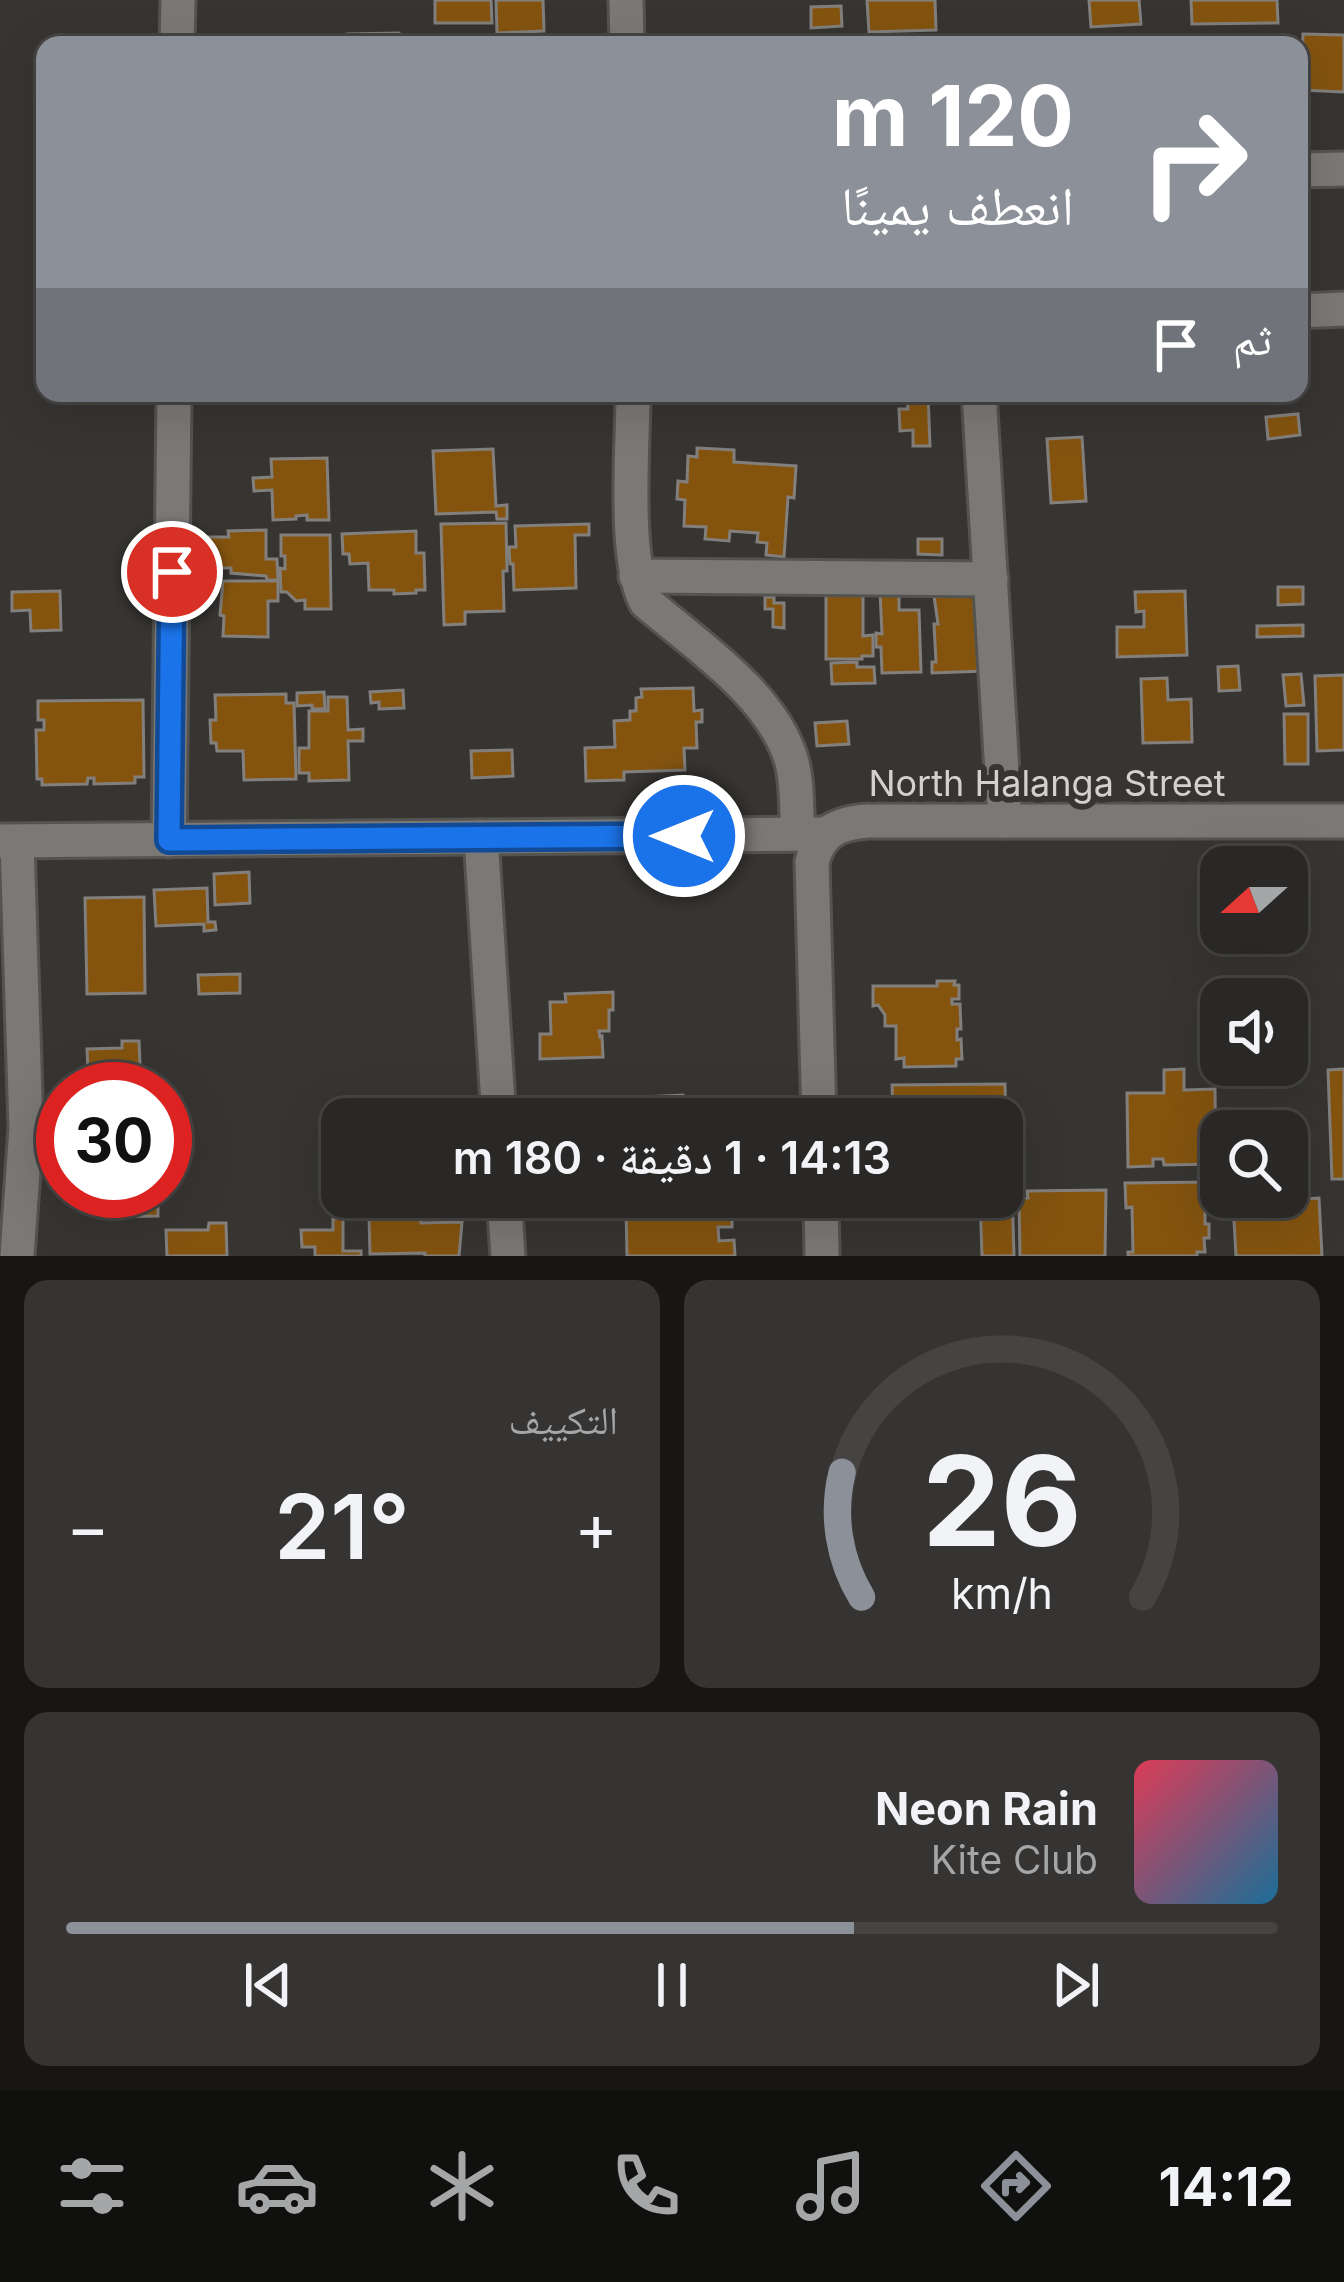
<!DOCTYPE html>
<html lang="ar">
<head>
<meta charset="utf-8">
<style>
	:root { --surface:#292826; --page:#353432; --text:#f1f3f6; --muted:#a5a6a7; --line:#454443; --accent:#8c9099 }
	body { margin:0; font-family:Inter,"Noto Naskh Arabic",sans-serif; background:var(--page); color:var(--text); direction:rtl; height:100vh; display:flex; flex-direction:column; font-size:45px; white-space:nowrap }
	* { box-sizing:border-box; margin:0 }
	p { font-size:39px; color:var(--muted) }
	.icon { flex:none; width:66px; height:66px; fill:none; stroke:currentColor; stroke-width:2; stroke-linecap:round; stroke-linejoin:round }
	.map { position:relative; height:1256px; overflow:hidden; direction:ltr }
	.drawer { display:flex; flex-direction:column; gap:24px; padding:24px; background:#171615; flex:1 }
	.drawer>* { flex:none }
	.hud { position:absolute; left:36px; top:36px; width:1272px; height:366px; border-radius:24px; box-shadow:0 12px 48px #0002,0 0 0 3px var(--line); direction:rtl; background:#8c9099; color:#fff; overflow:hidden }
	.needle { width:78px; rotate:249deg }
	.fabs { position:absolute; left:1200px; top:846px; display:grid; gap:24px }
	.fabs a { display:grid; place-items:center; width:108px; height:108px; border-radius:24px; background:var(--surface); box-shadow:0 12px 48px #0002,0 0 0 3px var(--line); font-size:60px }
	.speed { position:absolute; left:36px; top:1062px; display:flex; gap:24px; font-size:60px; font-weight:700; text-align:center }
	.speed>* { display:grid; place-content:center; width:156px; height:156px; border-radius:50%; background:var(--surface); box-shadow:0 12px 48px #0002,0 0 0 3px var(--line); line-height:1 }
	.speed .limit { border:18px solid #d22; background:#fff; color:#111 }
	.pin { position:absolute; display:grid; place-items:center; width:102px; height:102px; color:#fff; margin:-51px; border:6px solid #fff; border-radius:50%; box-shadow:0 3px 12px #0007 }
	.me { position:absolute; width:132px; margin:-66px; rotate:270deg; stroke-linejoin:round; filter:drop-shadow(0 0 9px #0008) }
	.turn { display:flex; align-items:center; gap:42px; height:252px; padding:0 36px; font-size:54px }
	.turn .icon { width:156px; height:156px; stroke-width:2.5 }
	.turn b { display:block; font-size:84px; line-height:102px }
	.then { display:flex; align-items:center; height:114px; padding:0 36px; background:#0003; gap:24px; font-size:45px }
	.big { font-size:90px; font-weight:600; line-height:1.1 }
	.drawer .card { flex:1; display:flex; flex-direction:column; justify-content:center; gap:18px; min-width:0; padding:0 42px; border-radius:24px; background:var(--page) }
	.drawer .dial { align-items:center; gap:0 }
	.dial svg { height:312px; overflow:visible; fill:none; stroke:var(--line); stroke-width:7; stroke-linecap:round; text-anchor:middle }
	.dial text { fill:var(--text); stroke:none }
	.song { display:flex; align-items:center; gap:36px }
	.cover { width:144px; height:144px; border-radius:18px; background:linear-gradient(135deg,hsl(350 70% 55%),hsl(200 70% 35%)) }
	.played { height:12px; border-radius:6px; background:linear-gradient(90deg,var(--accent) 65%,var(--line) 65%) }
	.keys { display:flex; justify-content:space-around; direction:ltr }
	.heat { display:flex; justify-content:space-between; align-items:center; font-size:66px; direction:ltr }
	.drawer .tiles { flex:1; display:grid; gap:24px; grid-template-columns:1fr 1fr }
	.card:last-child { grid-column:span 2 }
	.trip { position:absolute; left:321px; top:1098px; width:702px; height:120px; border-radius:24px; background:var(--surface); box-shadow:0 12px 48px #0002,0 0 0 3px var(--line); font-weight:600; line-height:120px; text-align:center; direction:rtl }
	.tab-bar { display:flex; height:192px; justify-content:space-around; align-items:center; background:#10100f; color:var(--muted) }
	.tab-bar .icon { width:84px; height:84px }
	.tab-bar .selected { color:var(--accent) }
	.tab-bar b { font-size:54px; color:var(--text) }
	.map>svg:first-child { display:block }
	.building { fill:#84540f; stroke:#827f7c; stroke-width:3 }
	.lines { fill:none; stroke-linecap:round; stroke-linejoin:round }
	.minor-casing { stroke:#545350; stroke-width:39 }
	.minor { stroke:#7b7976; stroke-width:33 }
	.route-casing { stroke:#114b97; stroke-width:30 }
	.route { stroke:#1a73e8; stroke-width:21 }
	.labels { text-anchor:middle; stroke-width:12; stroke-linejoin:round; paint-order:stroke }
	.street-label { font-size:36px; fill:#d2d1cf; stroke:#373532 }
</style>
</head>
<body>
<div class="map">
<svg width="1344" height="1256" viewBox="0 0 1344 1256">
	<rect width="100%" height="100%" fill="#373532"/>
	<!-- building -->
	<g class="building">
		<polygon points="435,0 491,0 492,23 435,23"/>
		<polygon points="496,0 543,0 544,31 497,33"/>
		<polygon points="867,0 935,0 936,30 869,32"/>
		<polygon points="1089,0 1139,0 1141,24 1091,27"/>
		<polygon points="1191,0 1277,0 1278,23 1192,24"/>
		<polygon points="841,6 842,26 811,28 811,7"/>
		<polygon points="399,33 400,45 347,45 347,34"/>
		<polygon points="1303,34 1344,35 1344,92 1301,90"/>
		<polygon points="907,393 928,393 930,446 913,446 913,430 900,431 899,409 908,409"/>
		<polygon points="1298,414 1300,435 1268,439 1266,417"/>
		<polygon points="1082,437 1086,501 1051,503 1047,439"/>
		<polygon points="697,448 734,450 734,462 796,466 794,498 788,497 784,557 766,555 767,543 757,542 758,533 730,531 729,541 705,539 706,527 684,526 685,500 677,499 678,481 687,482 688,456 697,457"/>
		<polygon points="493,449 496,506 507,505 507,519 497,519 496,512 436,514 433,451"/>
		<polygon points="327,458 329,520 307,520 307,515 296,516 296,519 273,520 272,490 254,491 253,478 272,477 271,459"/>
		<polygon points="506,523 507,571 503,571 504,611 465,612 465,624 444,625 441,524"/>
		<polygon points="589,524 589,535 575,535 576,588 514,590 513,564 510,564 509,547 516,547 515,526"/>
		<polygon points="266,530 266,559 277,559 278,580 267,580 266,576 231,573 231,568 205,568 202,537 229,537 228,531"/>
		<polygon points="416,531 416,553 424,553 425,590 416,590 416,593 394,594 394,590 369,590 368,563 350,564 349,554 343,554 342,534"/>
		<polygon points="281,535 330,535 331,609 305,609 305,600 296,601 287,592 281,592 280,568 285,569 285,556 281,556"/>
		<polygon points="918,539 942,539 942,555 918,554"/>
		<polygon points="223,581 278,581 278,601 268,601 268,637 223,636 224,616 220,615"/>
		<polygon points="1278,587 1303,587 1303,604 1278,605"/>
		<polygon points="60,591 61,630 31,631 30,610 12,611 12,592"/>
		<polygon points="899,591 899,610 919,610 921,672 882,673 881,647 876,647 876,633 882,634 880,592"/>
		<polygon points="1185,591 1187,655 1117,657 1117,627 1144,627 1144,611 1136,612 1135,592"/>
		<polygon points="981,594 984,671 932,673 932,662 936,662 934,624 938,624 934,596"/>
		<polygon points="826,595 863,595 863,636 873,635 873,656 862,656 862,659 826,659"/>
		<polygon points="765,597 774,597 774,603 784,603 784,628 773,627 773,609 765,609"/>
		<polygon points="1303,625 1303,636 1257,637 1257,626"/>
		<polygon points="857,662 857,667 874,667 875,683 832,684 831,663"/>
		<polygon points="1238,666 1240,690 1219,691 1218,667"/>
		<polygon points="1301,674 1304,705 1286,706 1283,675"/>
		<polygon points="1344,675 1344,750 1317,751 1315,676"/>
		<polygon points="1167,678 1168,700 1191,699 1192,742 1143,743 1141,679"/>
		<polygon points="693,688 694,711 702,710 702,722 696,722 697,748 684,748 685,770 624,772 624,780 586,781 585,748 615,747 614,721 630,720 630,711 636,711 636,698 642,697 641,689"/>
		<polygon points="403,690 404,708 379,709 379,702 371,703 370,692"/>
		<polygon points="324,692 325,709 312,709 312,705 297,706 297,693"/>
		<polygon points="286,694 286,703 294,703 296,779 244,780 243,751 217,751 216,743 211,743 210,720 216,720 215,695"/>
		<polygon points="328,697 347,697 348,730 363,729 363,741 348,741 349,780 309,781 309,773 299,773 299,748 309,748 309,711 328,711"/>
		<polygon points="143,700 144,777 135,777 135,783 94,784 94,778 88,778 87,784 42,785 42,779 37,779 36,730 44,730 44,720 38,720 38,701"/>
		<polygon points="1284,714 1308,714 1308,764 1285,764"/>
		<polygon points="847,721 849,744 817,746 815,723"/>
		<polygon points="512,750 513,776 472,778 471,751"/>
		<polygon points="249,872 250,903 215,905 214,874"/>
		<polygon points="207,888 208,922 215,922 216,930 204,931 204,924 156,926 154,890"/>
		<polygon points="144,897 145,993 87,994 85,898"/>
		<polygon points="240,974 240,993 199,994 198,975"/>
		<polygon points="937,981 955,981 954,985 959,985 959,999 952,999 952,1004 960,1004 961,1029 957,1029 957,1040 961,1039 962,1059 956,1059 956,1066 904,1067 904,1058 896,1059 896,1026 885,1026 885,1015 878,1005 873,1006 873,986 937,986"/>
		<polygon points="613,992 613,1010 609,1010 609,1031 599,1031 600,1037 602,1036 603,1057 540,1059 540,1034 551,1034 550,1002 566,1002 565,994"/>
		<polygon points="122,1041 139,1041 141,1089 90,1089 90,1078 94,1075 88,1072 87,1049 122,1048"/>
		<polygon points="1184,1069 1184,1090 1215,1089 1216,1164 1164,1165 1163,1159 1153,1159 1153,1166 1128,1167 1127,1093 1164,1093 1164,1070"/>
		<polygon points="1344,1069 1344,1179 1332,1179 1328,1070"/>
		<polygon points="1005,1084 1007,1174 1002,1174 1002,1119 899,1119 899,1114 893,1114 892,1085"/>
		<polygon points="683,1095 685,1114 625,1117 624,1098"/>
		<polygon points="1211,1182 1211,1203 1205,1203 1205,1224 1209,1224 1209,1238 1204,1238 1205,1252 1197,1252 1197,1256 1128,1256 1128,1252 1133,1252 1132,1207 1126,1208 1125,1183"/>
		<polygon points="1002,1189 1012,1189 1014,1256 982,1256 980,1197 1002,1197"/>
		<polygon points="1106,1190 1105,1256 1020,1256 1019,1199 1028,1198 1027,1191"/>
		<polygon points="109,1191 130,1191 130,1200 158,1200 158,1216 99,1217 98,1198 109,1198"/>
		<rect x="369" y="1197" width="39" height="18"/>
		<polygon points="1319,1198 1322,1256 1236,1256 1233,1203"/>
		<polygon points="732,1206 732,1227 718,1227 719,1241 734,1240 735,1256 627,1256 626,1208"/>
		<polygon points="421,1216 421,1223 462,1222 459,1256 425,1256 425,1253 370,1254 369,1217"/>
		<polygon points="343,1218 343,1251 361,1251 361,1256 315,1256 315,1247 302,1247 301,1230 333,1230 333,1219"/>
		<polygon points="209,1223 226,1223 227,1256 167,1256 166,1230 208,1230"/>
	</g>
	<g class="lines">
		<defs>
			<g id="minor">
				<polyline points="626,0 627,45"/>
				<polyline points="177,45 178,0"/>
				<polyline points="1299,170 1344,169"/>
				<polyline points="1299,311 1344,309"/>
				<path d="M 633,393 C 633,446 623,558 646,602 C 696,645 771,694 791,759 C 798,782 796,811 798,834"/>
				<polyline points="979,393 1005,821"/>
				<polyline points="636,576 991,579"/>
				<polyline points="481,837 499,1119"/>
				<polyline points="169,840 174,393"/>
				<polyline points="0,841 824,834"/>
				<polyline points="17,842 26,1128 17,1256"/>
				<path d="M 819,1119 L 812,862 C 820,831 838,823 868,821 L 1344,821"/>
				<polyline points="504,1197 508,1256"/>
				<polyline points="821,1197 822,1256"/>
			</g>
		</defs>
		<!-- minor casing -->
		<use href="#minor" class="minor-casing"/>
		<!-- minor -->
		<use href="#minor" class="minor"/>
	</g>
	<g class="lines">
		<defs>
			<polyline id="route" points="172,572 169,840 684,836"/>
		</defs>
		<!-- route casing -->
		<use href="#route" class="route-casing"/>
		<!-- route -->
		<use href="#route" class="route"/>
	</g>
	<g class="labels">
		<!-- street labels -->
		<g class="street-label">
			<text x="1047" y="796">North Halanga Street</text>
		</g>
	</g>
</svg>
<div class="fabs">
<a><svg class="needle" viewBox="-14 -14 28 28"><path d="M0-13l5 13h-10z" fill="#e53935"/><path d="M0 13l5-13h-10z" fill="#a5a6a7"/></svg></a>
<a><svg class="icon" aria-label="sound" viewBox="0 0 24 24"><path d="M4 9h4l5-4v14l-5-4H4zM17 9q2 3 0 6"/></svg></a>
<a><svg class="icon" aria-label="search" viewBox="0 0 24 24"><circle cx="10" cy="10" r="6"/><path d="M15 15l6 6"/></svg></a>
</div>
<div class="speed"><div class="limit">30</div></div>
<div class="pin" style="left:172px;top:572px;background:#d93025"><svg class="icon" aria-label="arrive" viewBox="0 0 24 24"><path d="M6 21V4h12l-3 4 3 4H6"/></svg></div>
<svg class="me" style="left:684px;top:836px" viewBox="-20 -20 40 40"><circle r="17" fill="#1a73e8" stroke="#fff" stroke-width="3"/><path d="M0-11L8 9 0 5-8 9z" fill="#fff"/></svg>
<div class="trip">14:13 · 1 دقيقة · 180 m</div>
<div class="hud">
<div class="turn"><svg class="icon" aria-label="right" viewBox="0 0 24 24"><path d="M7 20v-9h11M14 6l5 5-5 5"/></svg><div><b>120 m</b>انعطف يمينًا</div></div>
<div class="then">ثم<svg class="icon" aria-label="arrive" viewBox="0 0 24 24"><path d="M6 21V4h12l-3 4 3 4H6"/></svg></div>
</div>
</div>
<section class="drawer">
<div class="tiles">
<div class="card dial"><svg viewBox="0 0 100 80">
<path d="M14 69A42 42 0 1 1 86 69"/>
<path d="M14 69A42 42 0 0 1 9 37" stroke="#8c9099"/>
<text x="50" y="56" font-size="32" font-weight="700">26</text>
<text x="50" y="72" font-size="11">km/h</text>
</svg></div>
<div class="card"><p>التكييف</p>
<div class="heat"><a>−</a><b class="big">21°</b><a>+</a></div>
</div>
<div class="card">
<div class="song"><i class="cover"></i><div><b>Neon Rain</b><p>Kite Club</p></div></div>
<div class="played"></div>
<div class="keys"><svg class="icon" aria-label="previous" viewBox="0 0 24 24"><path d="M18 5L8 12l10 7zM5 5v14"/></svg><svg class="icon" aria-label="pause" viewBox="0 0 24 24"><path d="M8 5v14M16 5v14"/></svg><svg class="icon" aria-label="next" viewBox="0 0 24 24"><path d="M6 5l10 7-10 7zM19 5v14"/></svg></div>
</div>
</div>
</section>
<nav class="tab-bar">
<b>14:12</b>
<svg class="icon selected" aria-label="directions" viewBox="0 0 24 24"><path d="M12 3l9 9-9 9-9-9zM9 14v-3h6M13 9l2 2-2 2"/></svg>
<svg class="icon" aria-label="music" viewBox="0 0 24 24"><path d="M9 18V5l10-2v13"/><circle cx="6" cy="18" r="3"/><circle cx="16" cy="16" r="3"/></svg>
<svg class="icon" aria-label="phone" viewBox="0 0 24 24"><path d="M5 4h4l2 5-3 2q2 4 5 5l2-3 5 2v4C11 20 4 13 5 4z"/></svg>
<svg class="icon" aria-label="climate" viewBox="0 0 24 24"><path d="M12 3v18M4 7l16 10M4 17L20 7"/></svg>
<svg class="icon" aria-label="car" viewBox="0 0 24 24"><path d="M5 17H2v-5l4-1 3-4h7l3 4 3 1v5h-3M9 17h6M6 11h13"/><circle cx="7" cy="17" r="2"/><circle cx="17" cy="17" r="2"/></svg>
<svg class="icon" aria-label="filters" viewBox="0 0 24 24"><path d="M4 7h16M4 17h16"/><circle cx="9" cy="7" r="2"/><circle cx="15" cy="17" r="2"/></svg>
</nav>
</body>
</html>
